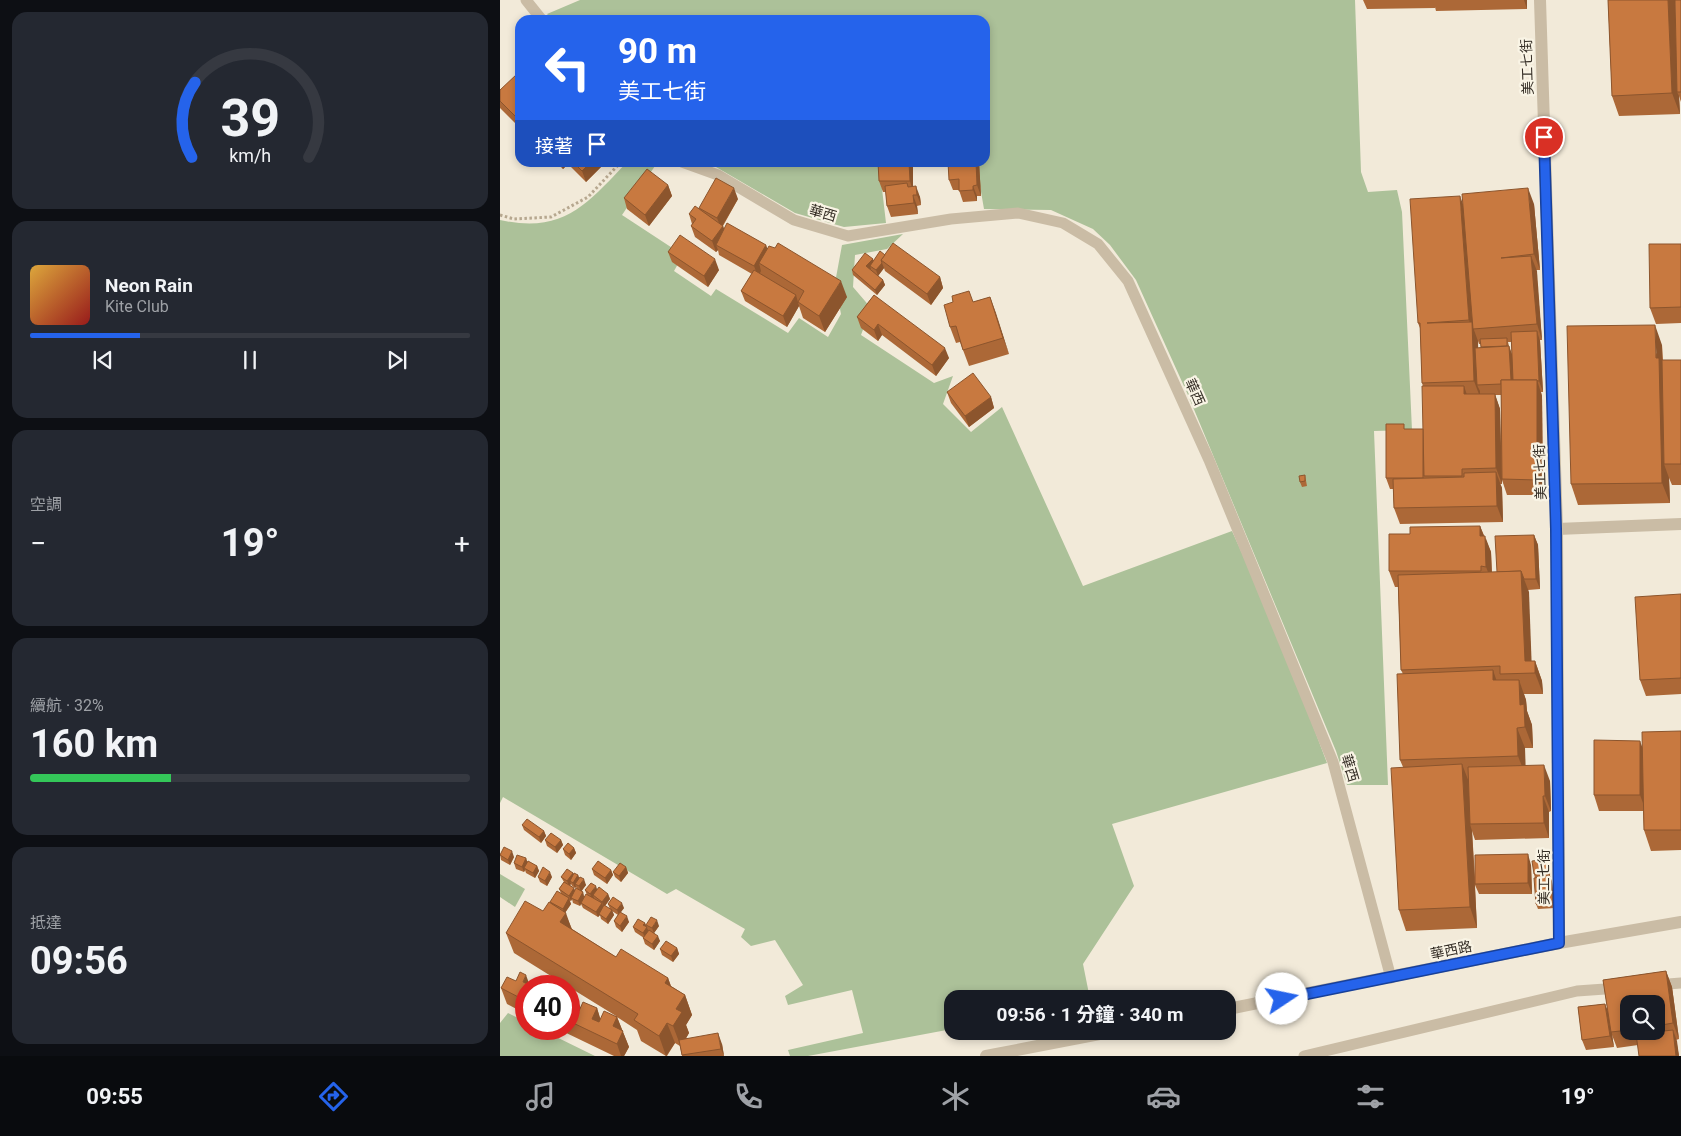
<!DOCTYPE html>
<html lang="zh-TW">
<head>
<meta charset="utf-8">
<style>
	:root { --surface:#171b24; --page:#242831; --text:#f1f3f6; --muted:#9ea1a6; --line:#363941; --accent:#2563eb }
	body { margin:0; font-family:Roboto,"Noto Sans TC",sans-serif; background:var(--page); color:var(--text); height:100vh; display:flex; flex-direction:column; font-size:19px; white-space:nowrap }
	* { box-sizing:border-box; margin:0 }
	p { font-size:16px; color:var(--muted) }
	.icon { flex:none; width:28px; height:28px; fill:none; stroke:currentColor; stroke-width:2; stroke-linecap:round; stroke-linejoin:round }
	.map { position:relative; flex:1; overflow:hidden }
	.panel { display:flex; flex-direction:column; gap:12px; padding:12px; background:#0d0f14; width:500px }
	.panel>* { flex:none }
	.guide { position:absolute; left:15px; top:15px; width:475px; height:152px; border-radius:15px; box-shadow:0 2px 8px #0003; background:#2563eb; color:#fff; overflow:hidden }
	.tools { position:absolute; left:1120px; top:995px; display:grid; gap:10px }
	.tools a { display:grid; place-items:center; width:45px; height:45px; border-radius:10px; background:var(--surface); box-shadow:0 2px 8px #0003; font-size:25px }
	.speed { position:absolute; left:15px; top:975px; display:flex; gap:10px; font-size:25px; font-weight:700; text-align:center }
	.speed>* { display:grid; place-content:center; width:65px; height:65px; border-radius:50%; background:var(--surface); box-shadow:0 2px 8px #0003; line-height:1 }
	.speed .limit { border:8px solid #d22; background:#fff; color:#111 }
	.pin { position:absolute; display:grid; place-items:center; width:42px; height:42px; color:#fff; margin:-21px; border:2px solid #fff; border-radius:50%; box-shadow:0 1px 5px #0007 }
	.me { position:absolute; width:55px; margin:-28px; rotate:79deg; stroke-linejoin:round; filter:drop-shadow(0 0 4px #0008) }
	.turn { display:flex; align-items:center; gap:18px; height:105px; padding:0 20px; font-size:22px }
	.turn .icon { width:65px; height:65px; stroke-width:2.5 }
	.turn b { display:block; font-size:35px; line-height:42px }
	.then { display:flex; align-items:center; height:48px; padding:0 20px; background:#0003; gap:10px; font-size:19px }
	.big { font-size:38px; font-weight:700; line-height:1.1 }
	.panel .card { flex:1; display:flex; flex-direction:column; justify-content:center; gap:8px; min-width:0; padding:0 18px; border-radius:15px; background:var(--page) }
	.panel .dial { align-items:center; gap:0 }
	.dial svg { height:130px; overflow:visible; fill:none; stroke:var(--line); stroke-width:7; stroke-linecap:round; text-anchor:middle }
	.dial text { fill:var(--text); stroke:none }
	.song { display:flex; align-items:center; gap:15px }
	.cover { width:60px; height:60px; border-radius:8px; background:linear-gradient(135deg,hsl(40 70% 55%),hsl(0 70% 35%)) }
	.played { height:5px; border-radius:2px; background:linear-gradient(90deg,var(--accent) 25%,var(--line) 25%) }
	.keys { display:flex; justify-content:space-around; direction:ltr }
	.heat { display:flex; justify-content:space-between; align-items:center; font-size:28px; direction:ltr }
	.charge { height:8px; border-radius:4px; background:linear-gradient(90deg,#34c759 32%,var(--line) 0) }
	.trip { position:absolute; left:444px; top:990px; width:292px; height:50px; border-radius:15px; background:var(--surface); box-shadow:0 2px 8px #0003; font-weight:700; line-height:50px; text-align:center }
	.menu { display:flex; height:80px; justify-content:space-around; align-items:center; background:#090b0e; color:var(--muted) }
	.menu .icon { width:35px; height:35px }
	.menu .selected { color:var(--accent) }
	.menu b { font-size:22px; color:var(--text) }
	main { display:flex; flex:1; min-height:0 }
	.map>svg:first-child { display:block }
	.green { fill:#acc199 }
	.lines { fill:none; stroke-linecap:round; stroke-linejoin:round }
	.path { stroke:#b6a78f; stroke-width:3; stroke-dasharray:2.5 2.5; stroke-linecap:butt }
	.service { stroke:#cabca5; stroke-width:11 }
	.minor { stroke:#cabca5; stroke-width:12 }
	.tertiary { stroke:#cabca5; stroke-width:12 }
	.wall { fill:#ac6837; fill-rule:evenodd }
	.shaded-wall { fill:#8c552d }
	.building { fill:#c87940; stroke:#8c552d }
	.route-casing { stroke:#184099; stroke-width:12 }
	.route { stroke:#2563eb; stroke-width:9 }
	.labels { text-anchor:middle; stroke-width:4.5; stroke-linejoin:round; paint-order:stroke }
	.street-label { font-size:14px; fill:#352e26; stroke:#f9f4e5 }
</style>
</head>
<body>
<main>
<section class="panel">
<div class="card dial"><svg viewBox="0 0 100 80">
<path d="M14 69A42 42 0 1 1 86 69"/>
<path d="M14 69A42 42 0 0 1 16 23" stroke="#2563eb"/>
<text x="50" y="56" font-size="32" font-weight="700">39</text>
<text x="50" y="72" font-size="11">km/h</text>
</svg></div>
<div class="card">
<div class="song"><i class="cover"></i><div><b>Neon Rain</b><p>Kite Club</p></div></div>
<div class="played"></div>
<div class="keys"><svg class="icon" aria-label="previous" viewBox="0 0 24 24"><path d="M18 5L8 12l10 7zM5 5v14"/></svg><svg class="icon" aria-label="pause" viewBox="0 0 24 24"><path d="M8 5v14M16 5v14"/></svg><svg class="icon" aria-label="next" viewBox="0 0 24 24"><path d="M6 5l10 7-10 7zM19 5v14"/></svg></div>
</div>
<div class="card"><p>空調</p>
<div class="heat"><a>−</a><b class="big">19°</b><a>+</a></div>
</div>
<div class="card"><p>續航 · 32%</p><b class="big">160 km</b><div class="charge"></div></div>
<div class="card"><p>抵達</p><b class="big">09:56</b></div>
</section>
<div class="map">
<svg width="1181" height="1056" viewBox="0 0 1181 1056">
	<rect width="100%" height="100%" fill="#f2ead9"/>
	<!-- green -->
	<g class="green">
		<polygon points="80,0 855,0 861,172 868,192 897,190 902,212 912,430 874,431 888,785 847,785 836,751 688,395 636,280 610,245 593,229 551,210 484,209 476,163 485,162 485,20 52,20 47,14"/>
		<path d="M 127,162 L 157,163 L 122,215 L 183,255 L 174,271 L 211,296 L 216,289 L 288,333 L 299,318 L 328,337 L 341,314 L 335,283 L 342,245 L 403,234 L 387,249 L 355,255 L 353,287 L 371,308 L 361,335 L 434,383 L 453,376 L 443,404 L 471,432 L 502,407 L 583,586 L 732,531 L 778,633 L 827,763 L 612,824 L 634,886 L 583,964 L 590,999 L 452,999 L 452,1029 L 308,1056 L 290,1056 L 288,1050 L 363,1033 L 352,990 L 288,1005 L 285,996 L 303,985 L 275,940 L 251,946 L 241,937 L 245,929 L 176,889 L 167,894 L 3,797 L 0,803 L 0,220 C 64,234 87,204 127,162 Z"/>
		<polygon points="203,163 379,163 386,223 344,227 295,213 216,167"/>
		<polygon points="0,874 25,889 15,907 0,897"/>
		<polygon points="8,1013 26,1022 26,1029 40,1029 95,1056 0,1056 0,1023"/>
	</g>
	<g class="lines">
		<!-- path -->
		<polyline class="path" points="0,215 14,219 51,217 88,197 121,162"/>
		<!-- service -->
		<g class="service">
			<polyline points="26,0 42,20"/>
			<polyline points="182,162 218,175 294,220 348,236 451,219 518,213 563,223 598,244 628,281 709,460 833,762 891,978"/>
			<polyline points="1155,985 1181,983"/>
			<polyline points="804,1056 1077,991 1119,988"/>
		</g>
		<!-- minor -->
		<g class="minor">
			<polyline points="1040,0 1057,529 1059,943"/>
			<polyline points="1057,529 1181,524"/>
		</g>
		<!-- tertiary -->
		<g class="tertiary">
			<polyline points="728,1009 1059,943 1181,922"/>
			<polyline points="486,1056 615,1031"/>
		</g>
	</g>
	<!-- wall -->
	<g class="wall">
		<polygon points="863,0 1027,0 1027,9 936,11 935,7 935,8 867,9"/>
		<polygon points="1108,0 1175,0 1175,20 1181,0 1181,102 1179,96 1180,114 1119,116 1112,96"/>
		<polygon points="20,77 20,128 0,108 0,90"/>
		<polygon points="56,162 106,162 86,182 70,166 69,163 63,169"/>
		<polygon points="413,162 413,187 420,197 421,205 417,206 418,214 391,217 387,206 386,192 383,192 379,181"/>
		<polygon points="479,162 481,196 477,196 477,201 463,202 459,190 453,190 449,180"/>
		<polygon points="168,185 172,196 149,226 127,209 124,198"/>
		<polygon points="238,199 223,226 224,229 266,245 267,249 347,297 325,332 303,318 299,306 287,327 245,301 241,291 252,274 219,255 218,250 216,252 195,237 191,226 192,224 189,214 200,209 199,208"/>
		<path d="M 963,204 L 1034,204 L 1040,270 L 1036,270 L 1042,340 L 1040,340 L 1043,392 L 1041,392 L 1042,396 L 1043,495 L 1007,495 L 1002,480 L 1002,484 L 1000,484 L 1002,488 L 1003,522 L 900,524 L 894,508 L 893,489 L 890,489 L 886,478 L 906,429 L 923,429 L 923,386 L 922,383 L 920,328 L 918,323 ZM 978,341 L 979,344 L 981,344 L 981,347 L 978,348 ZM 1008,342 L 1011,342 L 1012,355 L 1009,346 ZM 995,395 L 1001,395 L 1001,453 L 1000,409 Z"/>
		<polygon points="1181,244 1181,323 1156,324 1150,308"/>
		<polygon points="168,252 219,270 208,287 172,262"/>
		<polygon points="385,255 440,277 443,288 431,305 385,271 384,268 378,276 383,280 385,285 377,295 353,275 352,270"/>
		<polygon points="374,295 449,358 436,376 382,335 378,341 361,328 357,317"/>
		<polygon points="490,297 509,354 469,366 460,342 456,343 450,327 473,302"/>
		<polygon points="1162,345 1163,360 1181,360 1181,485 1172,485 1169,478 1170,503 1078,505 1071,484"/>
		<polygon points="447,392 491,397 494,408 469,427 451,403"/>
		<polygon points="805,475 807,486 802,487 800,482"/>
		<polygon points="980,526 991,552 992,572 997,572 1034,535 1038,545 1040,589 1028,590 1031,661 1035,661 1042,681 1043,694 1024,694 1026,700 1027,711 1032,725 1033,748 1025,748 1025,766 1050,781 1051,811 1049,812 1049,838 975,840 972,831 975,877 1031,865 1032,894 979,894 975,885 977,928 906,931 899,910 903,767 900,760 903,674 901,670 898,587 895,587 889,571 910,534"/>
		<polygon points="1181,594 1181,694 1146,696 1140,680"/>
		<polygon points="1181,731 1181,850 1151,851 1144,830 1143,811 1099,811 1094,795 1143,747"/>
		<polygon points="22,825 44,831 46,836 41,843 24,830"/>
		<polygon points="45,840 61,840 63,845 57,853 47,846"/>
		<polygon points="74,848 76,853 71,860 65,855 63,849"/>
		<polygon points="0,854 14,857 10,865 1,860"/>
		<polygon points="26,858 27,862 37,866 39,871 35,878 26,873 25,870 24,872 16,869 14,863"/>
		<polygon points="1049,865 1050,876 1052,882 1055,908 1038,909 1036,904 1035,878 1034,874"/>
		<polygon points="126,867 128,873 121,882 115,877 113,872"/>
		<polygon points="92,869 111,870 113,875 107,884 94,875"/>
		<path d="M 73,874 L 78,875 L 79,878 L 86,885 L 81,891 L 83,892 L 84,897 L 87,895 L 85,890 L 97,889 L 108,894 L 110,899 L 105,906 L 110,909 L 108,904 L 124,908 L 120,912 L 129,922 L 122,932 L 116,927 L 114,921 L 118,915 L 112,911 L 114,915 L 108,924 L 101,919 L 100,915 L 98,917 L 83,908 L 81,904 L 80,906 L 73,903 L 72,899 L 71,901 L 69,900 L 71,904 L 65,913 L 72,929 L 116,957 L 168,978 L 171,986 L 185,995 L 192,1015 L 186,1025 L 189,1033 L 186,1038 L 222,1044 L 224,1056 L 182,1056 L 180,1046 L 175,1043 L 167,1056 L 166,1056 L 141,1041 L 137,1030 L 117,1017 L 129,1047 L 124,1056 L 114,1056 L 58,1029 L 69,1029 L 69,994 L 77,999 L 80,1008 L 97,1008 L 100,1019 L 116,1016 L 69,987 L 69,986 L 67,986 L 14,953 L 6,933 L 43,911 L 51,904 L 50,902 L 61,893 L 59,889 L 64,882 L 61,877 ZM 71,884 L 72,886 L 75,888 L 76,887 L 77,889 L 75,890 L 70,885 Z"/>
		<polygon points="38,877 52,877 47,886 40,882"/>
		<polygon points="145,923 148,931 146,925 159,926 154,933 160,941 154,950 145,944 143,938 144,938 135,932 133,927"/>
		<polygon points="177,948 179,954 173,962 162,955 160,949"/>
		<path d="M 1166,971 L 1172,987 L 1179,1039 L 1176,1040 L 1179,1056 L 1139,1056 L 1138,1045 L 1117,1048 L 1112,1035 L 1114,1047 L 1086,1050 L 1082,1040 L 1078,1007 L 1105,1004 L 1108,1013 L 1103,980 ZM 1129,1004 L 1156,1004 L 1156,1031 L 1129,1031 Z"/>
		<polygon points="16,981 30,985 26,986 26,1014 7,1004 1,988"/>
	</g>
	<!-- shaded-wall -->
	<g class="shaded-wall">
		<polygon points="1024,0 1027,0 1027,9"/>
		<polygon points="1168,0 1175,0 1179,92 1177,92 1179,96 1180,114 1172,93"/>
		<polygon points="60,162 69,162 69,163 63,169"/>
		<polygon points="91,162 106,162 86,182 82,171"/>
		<polygon points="409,162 413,162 413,192 410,181"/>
		<polygon points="476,162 479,162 481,196 477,185"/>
		<polygon points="168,185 172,196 149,226 145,215"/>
		<polygon points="416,186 420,197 421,205 417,195"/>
		<polygon points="473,186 477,196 477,201 473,190"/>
		<polygon points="234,188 238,199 221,228 217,218"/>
		<polygon points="1028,188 1034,204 1040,270 1034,254"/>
		<polygon points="413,195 417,206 418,214 414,203"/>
		<polygon points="960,196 966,212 974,330 978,341 979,385 977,385 980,391 980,397 974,381 972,330 969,320"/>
		<polygon points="223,226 227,237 216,245 218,250 216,252 212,241"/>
		<polygon points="266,245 270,256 259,263 261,271 258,277 254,266"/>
		<polygon points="1031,256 1037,271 1042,340 1037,324"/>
		<polygon points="215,259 219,270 208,287 204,276"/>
		<polygon points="373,259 375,264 370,266 371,269 368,272 366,266"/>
		<polygon points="382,263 384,268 378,276 376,270"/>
		<polygon points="440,277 443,288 431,305 427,294"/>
		<polygon points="383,280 385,285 377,295 375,290"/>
		<polygon points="341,281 347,297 325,332 319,316"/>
		<polygon points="296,295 299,306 287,327 283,316"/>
		<polygon points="490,297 496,313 509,354 503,338"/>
		<polygon points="378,324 382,335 378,341 374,330"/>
		<polygon points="1155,325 1162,345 1164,464 1169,478 1170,503 1162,483"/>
		<polygon points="1037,331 1040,341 1043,392 1039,381"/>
		<polygon points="1009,346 1013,357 1014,382 1011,384"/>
		<polygon points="445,348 449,358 436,376 432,365"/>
		<polygon points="1037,380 1042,396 1043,495 1037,480"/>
		<polygon points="964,386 969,401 964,394"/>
		<polygon points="995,394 1000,409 1002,484 996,468"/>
		<polygon points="491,397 494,408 469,427 465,416"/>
		<polygon points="996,472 1002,488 1003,522 997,506"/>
		<polygon points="980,526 986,541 985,536 991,552 992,582 986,567 980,536"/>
		<polygon points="1034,535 1038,545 1040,589 1036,579"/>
		<polygon points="1021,571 1029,592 1032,673 1025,661"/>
		<polygon points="1035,661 1042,681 1043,694 1035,673"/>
		<polygon points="993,670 1000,691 993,680"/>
		<polygon points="1019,680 1026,700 1027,711 1032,725 1033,748 1025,727 1020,705"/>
		<polygon points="1017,728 1025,748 1026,777 1018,756"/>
		<polygon points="1140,741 1146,757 1146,811 1140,795"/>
		<polygon points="962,764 970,785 970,824 972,831 977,928 970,907"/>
		<polygon points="1044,765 1050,781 1051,811 1045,796"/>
		<polygon points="1043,796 1049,812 1049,838 1044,823"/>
		<polygon points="44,831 46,836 41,843 39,837"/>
		<polygon points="61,840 63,845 57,853 55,847"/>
		<polygon points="74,848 76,853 71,860 69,854"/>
		<polygon points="12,851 14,857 10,865 8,860"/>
		<polygon points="1028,854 1031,865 1032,894 1028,883"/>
		<polygon points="26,858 28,864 24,868 25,870 24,872 22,867"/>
		<polygon points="1047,859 1049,865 1050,878 1048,872"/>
		<polygon points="37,866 39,871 35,878 33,873"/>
		<polygon points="126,867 128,873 121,882 119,876"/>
		<polygon points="111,870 113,875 107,884 105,878"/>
		<polygon points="50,872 52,877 47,886 45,881"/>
		<polygon points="73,873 75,878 70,881 71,884 69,886 67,881"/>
		<polygon points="78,875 80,880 75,884 76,887 75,888 73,883"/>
		<polygon points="1050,876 1052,882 1055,908 1053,903"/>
		<polygon points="84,879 86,885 81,892 79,886"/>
		<polygon points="96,886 98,892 93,895 94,898 92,899 90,894"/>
		<polygon points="74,888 76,894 71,898 72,899 71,901 69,896"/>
		<polygon points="83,892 84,897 80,906 78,901"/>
		<polygon points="108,894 110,899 104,907 102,902"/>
		<polygon points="69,898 71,904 64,914 63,909"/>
		<polygon points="102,903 104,909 99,914 100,915 98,917 96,912"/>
		<polygon points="122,903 124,908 119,915 117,910"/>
		<polygon points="112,910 114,915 108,924 106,919"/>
		<polygon points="66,913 73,933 60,922"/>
		<polygon points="127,916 129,922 122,932 120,926"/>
		<polygon points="157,920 159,926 154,933 152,928"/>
		<polygon points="145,923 149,932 145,938 143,933 143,925"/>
		<polygon points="158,936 160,941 154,950 152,944"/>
		<polygon points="177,948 179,954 173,962 171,956"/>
		<polygon points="1166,971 1172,987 1179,1039 1173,1023"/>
		<polygon points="26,975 30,986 23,982"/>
		<polygon points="168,978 175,998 165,983"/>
		<polygon points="185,995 192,1015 186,1025 189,1033 181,1047 173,1026 176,1009"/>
		<polygon points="77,999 83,1014 72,1008"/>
		<polygon points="1105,1004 1109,1014 1114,1047 1110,1036"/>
		<polygon points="97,1008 102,1024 92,1019"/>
		<polygon points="117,1017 129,1047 124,1056 121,1056 117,1044 113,1026"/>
		<polygon points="167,1023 175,1043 166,1056 159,1036"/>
		<polygon points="1173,1030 1177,1041 1179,1056 1176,1056"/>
		<polygon points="218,1033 222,1044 224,1056 221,1049"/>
	</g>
	<!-- building -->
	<g class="building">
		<polygon points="1108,0 1168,0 1172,93 1112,96"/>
		<polygon points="1175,0 1181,0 1181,92 1177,92"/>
		<polygon points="17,74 20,77 20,121 0,101 0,90"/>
		<polygon points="73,162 91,162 82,171"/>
		<polygon points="378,162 409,162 410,181 379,181"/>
		<polygon points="448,162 476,162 477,185 473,186 473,190 459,191 459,179 449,180"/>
		<polygon points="147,169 168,185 145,215 124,198"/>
		<polygon points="216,178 234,188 217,218 199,208"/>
		<polygon points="407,183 408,187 416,186 417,195 413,195 414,203 387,206 385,186"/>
		<polygon points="1028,188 1034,254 1001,258 1031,256 1037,324 973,329 962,194"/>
		<polygon points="960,196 969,320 927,323 972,322 974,381 922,383 920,323 918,323 910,199"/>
		<polygon points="195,206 223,226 212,241 191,226 196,219 189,214"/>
		<polygon points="227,223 266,245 254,266 216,245"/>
		<polygon points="180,235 215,259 204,276 168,252"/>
		<polygon points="278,243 341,281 319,316 298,302 304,291 259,263 269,246 275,248"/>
		<polygon points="393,243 440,277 427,294 381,260"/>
		<polygon points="1149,244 1181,244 1181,307 1150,308"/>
		<polygon points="380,251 385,255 381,260 382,263 376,270 370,266"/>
		<polygon points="365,253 373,259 366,266 383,280 375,290 352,270"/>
		<polygon points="254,270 296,295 283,316 241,291"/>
		<polygon points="469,291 473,302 490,297 503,338 463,350 456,326 450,327 444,305 453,302 452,296"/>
		<polygon points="374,295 445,348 432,365 378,324 374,330 357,317"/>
		<polygon points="1155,325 1156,358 1159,358 1162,483 1071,484 1067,326"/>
		<polygon points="1037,331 1039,381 1037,381 1037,380 1013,380 1011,332"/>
		<polygon points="1007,338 1007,346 981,347 980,339"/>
		<polygon points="1009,346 1011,380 1001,380 1001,384 977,385 975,348"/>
		<polygon points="1162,360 1181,360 1181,464 1164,464"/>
		<polygon points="473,373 491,397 465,416 447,392"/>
		<polygon points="1001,380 1037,380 1037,480 1002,479"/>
		<polygon points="922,386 964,386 964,394 995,394 996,468 962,469 962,476 924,476"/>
		<polygon points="886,424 904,424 904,429 923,429 923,478 886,478"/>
		<polygon points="996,472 997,506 894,508 893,479 964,477 964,473"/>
		<polygon points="805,475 805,481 800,482 799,476"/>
		<polygon points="980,526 980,536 985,536 986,567 981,566 981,571 889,571 889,534 910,534 910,527"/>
		<polygon points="1034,535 1036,579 1024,579 1021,571 997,572 995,536"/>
		<polygon points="1021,571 1025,661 1035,661 1035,673 1000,674 1000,666 901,670 898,575"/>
		<polygon points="1181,594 1181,678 1140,680 1135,597"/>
		<polygon points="993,670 993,680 1019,680 1020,705 1024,704 1025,727 1017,728 1018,756 900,760 897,674"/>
		<polygon points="1181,731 1181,830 1144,830 1142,732"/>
		<polygon points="1094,740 1140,741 1140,795 1094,795"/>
		<polygon points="962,764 970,907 899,910 891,768"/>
		<polygon points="1044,765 1045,796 1043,796 1044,823 970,824 968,767"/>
		<polygon points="27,819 44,831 39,837 22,825"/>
		<polygon points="51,833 61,840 55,847 45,840"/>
		<polygon points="68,843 74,848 69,854 63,849"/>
		<polygon points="4,847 12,851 8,860 0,855"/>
		<polygon points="1028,854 1028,883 975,884 975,855"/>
		<polygon points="17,855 26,858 22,867 14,863"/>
		<polygon points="1047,859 1048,872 1034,874 1032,861"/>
		<polygon points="28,861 37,866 33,873 24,868"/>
		<polygon points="98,861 111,870 105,878 92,869"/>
		<polygon points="120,863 126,867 119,876 113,872"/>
		<polygon points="43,867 50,872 45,881 38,877"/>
		<polygon points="67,869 73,873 67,881 61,877"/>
		<polygon points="74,873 78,875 73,883 70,881"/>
		<polygon points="1050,876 1053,903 1036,904 1034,878"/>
		<polygon points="80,877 84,879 79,886 75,884"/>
		<polygon points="64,882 74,888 69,896 59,889"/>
		<polygon points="91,883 96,886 90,894 85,890"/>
		<polygon points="99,887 108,894 102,902 93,895"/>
		<polygon points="76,888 83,892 78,901 71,898"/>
		<polygon points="57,891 69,898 63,909 50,902"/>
		<polygon points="86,894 102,903 96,912 81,903"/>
		<polygon points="113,897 122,903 117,910 108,904"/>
		<polygon points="25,901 43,911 49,902 66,913 60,922 116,957 121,949 168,978 165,983 185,995 176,1009 182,1012 173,1026 167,1023 159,1036 134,1020 138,1014 6,933"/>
		<polygon points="104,905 112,910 106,919 99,914"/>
		<polygon points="120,912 127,916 120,926 114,921"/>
		<polygon points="151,917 157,920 152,928 146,925"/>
		<polygon points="138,919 145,923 143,925 147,927 143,933 133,927"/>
		<polygon points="149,930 158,936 152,944 143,938"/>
		<polygon points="166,941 177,948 171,956 160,949"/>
		<polygon points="1166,971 1173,1023 1156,1026 1156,1004 1129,1004 1129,1030 1111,1032 1103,980"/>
		<polygon points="20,972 26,975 23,982 32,986 26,986 26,1001 1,988 7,977 16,981"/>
		<polygon points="42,980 55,986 40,986"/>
		<polygon points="69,994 77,999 72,1008 79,1011 83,1002 97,1008 92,1019 99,1022 104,1011 117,1017 113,1026 123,1031 117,1044 69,1021"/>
		<polygon points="1105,1004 1110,1036 1082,1040 1078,1007"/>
		<polygon points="1173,1030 1176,1056 1139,1056 1136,1034"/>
		<polygon points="218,1033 221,1049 182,1055 179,1040"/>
	</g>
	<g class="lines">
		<defs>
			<polyline id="route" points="782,999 1059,943 1056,529 1044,137"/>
		</defs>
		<!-- route casing -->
		<use href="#route" class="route-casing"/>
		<!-- route -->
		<use href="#route" class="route"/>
	</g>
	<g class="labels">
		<!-- street labels -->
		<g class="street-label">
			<text transform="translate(1027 67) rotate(-92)" y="5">美工七街</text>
			<text transform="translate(323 213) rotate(16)" y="5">華西</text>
			<text transform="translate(695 392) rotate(66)" y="5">華西</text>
			<text transform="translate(1040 472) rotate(-92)" y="5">美工七街</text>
			<text transform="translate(850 768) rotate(73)" y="5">華西</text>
			<text transform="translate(1044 877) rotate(-90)" y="5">美工七街</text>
			<text transform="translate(951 950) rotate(-12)" y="5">華西路</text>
		</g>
	</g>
</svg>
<div class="tools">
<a><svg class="icon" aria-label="search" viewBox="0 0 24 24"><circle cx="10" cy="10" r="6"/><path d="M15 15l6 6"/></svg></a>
</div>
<div class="speed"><div class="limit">40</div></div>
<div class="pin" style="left:1044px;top:137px;background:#d93025"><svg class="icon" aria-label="arrive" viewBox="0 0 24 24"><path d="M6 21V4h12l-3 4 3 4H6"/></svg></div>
<svg class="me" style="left:782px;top:999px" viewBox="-20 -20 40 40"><circle r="19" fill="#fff"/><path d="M0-13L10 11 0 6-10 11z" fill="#2563eb"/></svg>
<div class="trip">09:56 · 1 分鐘 · 340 m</div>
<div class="guide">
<div class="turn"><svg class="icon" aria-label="left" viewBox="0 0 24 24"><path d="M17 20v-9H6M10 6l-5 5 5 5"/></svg><div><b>90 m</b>美工七街</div></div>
<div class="then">接著<svg class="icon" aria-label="arrive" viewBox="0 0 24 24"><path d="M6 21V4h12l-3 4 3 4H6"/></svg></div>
</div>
</div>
</main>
<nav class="menu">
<b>09:55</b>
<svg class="icon selected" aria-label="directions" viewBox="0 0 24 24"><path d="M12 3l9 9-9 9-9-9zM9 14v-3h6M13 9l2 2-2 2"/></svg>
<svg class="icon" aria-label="music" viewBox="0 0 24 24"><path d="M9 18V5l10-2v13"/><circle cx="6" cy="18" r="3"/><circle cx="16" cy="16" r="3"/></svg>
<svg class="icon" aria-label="phone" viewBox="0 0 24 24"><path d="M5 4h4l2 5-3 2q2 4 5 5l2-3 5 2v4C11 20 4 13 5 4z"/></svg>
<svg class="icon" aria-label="climate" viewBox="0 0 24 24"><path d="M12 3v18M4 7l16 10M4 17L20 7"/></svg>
<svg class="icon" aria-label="car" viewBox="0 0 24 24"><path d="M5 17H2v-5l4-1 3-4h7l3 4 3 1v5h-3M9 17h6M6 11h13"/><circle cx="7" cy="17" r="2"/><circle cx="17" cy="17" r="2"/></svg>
<svg class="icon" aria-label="filters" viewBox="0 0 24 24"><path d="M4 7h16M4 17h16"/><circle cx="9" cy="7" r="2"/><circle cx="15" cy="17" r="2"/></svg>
<b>19°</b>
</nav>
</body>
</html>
